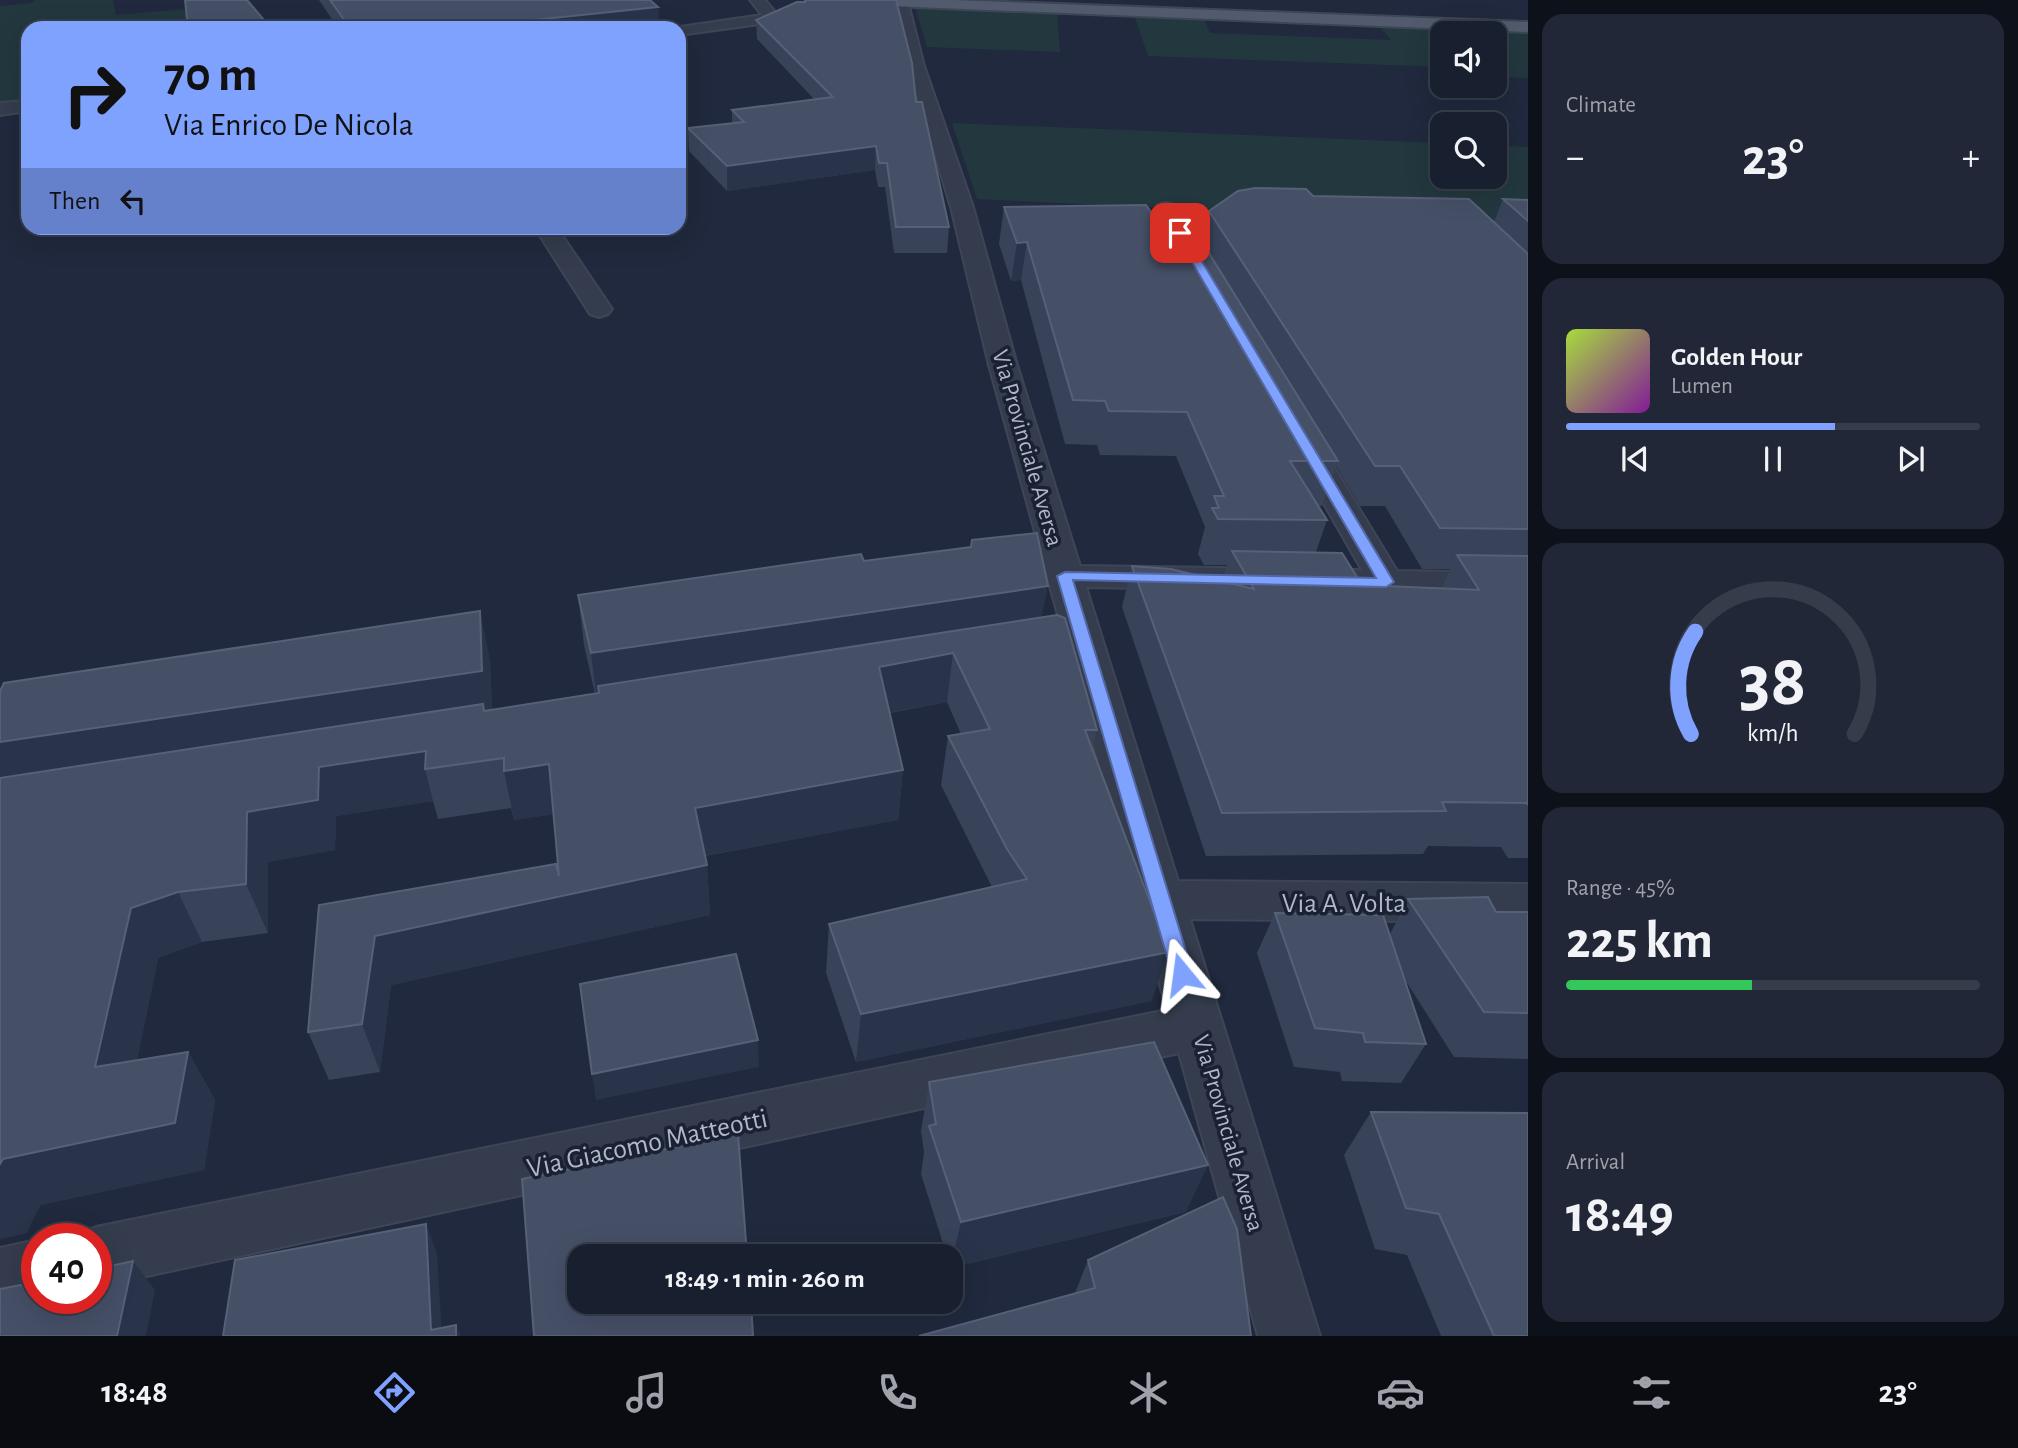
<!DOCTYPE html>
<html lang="en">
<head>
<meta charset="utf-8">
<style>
	:root { --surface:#181f2e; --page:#212736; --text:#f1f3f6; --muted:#9fa2aa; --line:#363d4a; --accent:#7fa2ff }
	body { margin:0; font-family:"Alegreya Sans",sans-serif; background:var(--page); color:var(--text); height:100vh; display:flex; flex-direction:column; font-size:26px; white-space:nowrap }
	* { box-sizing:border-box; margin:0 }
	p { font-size:23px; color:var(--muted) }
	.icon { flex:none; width:38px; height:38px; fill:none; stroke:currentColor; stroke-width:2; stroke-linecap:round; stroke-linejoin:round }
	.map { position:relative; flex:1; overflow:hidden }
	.details { display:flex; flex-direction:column; gap:14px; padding:14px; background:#0d1119; width:490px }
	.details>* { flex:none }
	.top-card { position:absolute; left:21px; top:21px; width:665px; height:214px; border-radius:21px; box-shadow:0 7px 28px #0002,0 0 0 2px var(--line); background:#7fa2ff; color:#111; overflow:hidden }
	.buttons { position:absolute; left:1430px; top:21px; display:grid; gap:14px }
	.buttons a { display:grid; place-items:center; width:77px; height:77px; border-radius:14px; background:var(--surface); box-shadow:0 7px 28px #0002,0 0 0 2px var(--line); font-size:35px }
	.speed { position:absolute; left:21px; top:1223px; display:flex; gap:14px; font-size:35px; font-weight:700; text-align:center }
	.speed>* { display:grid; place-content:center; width:91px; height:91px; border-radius:50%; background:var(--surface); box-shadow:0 7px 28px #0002,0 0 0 2px var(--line); line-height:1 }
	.speed .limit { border:10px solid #d22; background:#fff; color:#111 }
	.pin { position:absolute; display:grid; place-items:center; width:60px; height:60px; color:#fff; margin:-30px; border-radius:14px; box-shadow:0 4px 10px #0006 }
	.me { position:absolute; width:77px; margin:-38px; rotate:344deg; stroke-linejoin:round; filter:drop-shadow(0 0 5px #0008) }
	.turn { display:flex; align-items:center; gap:24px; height:147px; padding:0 28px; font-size:32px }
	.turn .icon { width:91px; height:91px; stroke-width:2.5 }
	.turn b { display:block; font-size:49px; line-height:60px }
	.then { display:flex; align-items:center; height:66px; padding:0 28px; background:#0003; gap:14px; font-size:26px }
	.big { font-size:52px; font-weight:700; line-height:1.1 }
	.details .widget { flex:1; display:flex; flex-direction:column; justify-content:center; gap:10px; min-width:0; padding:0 24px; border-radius:21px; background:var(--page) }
	.details .dial { align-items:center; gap:0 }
	.dial svg { height:182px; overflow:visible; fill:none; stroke:var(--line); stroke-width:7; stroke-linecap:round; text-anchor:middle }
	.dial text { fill:var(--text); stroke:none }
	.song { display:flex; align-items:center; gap:21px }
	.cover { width:84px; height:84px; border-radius:10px; background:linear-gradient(135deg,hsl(80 70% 55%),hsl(290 70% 35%)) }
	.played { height:7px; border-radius:4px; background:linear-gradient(90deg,var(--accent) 65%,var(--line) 65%) }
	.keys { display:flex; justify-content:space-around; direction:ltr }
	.heat { display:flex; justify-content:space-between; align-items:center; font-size:38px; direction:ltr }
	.charge { height:10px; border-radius:5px; background:linear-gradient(90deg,#34c759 45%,var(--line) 0) }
	.trip { position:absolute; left:567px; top:1244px; width:396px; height:70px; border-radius:21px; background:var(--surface); box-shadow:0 7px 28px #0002,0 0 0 2px var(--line); font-weight:700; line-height:70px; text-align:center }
	.tab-bar { display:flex; height:112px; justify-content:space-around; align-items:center; background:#0a0c12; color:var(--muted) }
	.tab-bar .icon { width:49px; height:49px }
	.tab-bar .current { color:var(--accent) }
	.tab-bar b { font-size:32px; color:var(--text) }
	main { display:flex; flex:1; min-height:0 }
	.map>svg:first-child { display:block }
	.green { fill:#22383e }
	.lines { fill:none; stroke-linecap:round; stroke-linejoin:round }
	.minor-casing { stroke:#3e4556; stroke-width:4 }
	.major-casing { stroke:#3e4556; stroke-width:4 }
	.minor { fill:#343c4d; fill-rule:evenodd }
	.major { fill:#525b6d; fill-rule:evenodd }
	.wall { fill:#38435a; fill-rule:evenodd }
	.shaded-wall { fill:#29334a }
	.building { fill:#454f66; stroke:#566076; stroke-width:2 }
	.route { fill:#7fa2ff; stroke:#5369a6; stroke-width:2 }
	.labels { text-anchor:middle; stroke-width:7; stroke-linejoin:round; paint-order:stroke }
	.street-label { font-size:24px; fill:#b0b7c9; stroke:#1a2132 }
	.near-street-label { font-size:28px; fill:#b0b7c9; stroke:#1a2132 }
</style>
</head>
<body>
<main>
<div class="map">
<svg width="1528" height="1336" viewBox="0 0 1528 1336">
	<rect width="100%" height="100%" fill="#20293d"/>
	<!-- green -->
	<g class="green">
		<polygon points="34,0 113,0 116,15 188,9 191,28 28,28 28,101 0,104 0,6 33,3"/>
		<polygon points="915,7 1057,11 1060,52 927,47"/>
		<polygon points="1134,15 1203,18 1210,33 1391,40 1378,25 1528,30 1528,78 1495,77 1494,33 1442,33 1442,67 1148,56"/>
		<polygon points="952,123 1442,143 1442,177 1494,177 1495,145 1528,147 1528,225 977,199"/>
	</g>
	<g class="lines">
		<defs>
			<g id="minor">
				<polygon points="750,0 765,0 776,13 774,22 679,35 679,28 673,28 762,15"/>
				<polygon points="896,0 906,0 908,3 924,66 973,207 1017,365 1080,566 1362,570 1288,441 1292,435 1303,432 1314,435 1318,441 1397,571 1528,573 1528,595 1086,587 1178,881 1528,884 1528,922 1190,919 1320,1336 1258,1336 1179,1053 96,1287 96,1239 74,1239 75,1236 96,1227 1167,1010 989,365 951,207 908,66 894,3"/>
				<polygon points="28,101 28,111 0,115 0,103"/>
				<polygon points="1166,203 1174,205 1177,210 1216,274 1213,279 1204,281 1195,279 1192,274 1155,210 1158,205"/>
				<polygon points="535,228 557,228 612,309 608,314 599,317 590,314"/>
				<polygon points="37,1240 37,1298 41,1298 0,1308 0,1248"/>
			</g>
			<polygon id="major" points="836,0 954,0 1528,22 1528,32 843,4"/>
		</defs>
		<!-- minor casing -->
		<use href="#minor" class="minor-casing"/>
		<!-- major casing -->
		<use href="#major" class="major-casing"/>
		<!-- minor -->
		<use href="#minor" class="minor"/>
		<!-- major -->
		<use href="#major" class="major"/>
	</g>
	<!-- wall -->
	<g class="wall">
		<polygon points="319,0 650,0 658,7 659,28 338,28"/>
		<polygon points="756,20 916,102 949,227 947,253 894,253 885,187 878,187 875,170 727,191 689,151 688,128 732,123 732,110 814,99 757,39"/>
		<path d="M 1313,196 L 1494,222 L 1503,199 L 1528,200 L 1528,858 L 1508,858 L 1501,847 L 1428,846 L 1423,854 L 1206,856 L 1122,607 L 1132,566 L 1222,581 L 1227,565 L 1204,565 L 1198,554 L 1205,527 L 1176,456 L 1100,455 L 1097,445 L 1065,444 L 1021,280 L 1011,281 L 999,244 L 1004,207 L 1201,242 L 1209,211 ZM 1336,466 L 1360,506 L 1385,506 L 1422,569 L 1450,569 L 1442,588 L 1362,585 L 1316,552 L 1327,520 L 1318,506 L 1322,506 Z"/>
		<polygon points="864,561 1042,617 1097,730 1092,749 1169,952 1151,1001 856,1062 826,973 829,924 992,887 941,785 948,736 961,734 947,702 890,713 903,770 898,820 705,856 707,865 710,915 391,985 380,1072 329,1080 308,1032 559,876 553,814 514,820 511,808 438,819 433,801 336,816 335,850 268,862 268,933 202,942 158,958 137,1060 188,1052 215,1100 204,1170 40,1205 26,1233 0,1239 0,691 490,659 492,710 595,694 584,645 578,595"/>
		<polygon points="1408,899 1496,912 1528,912 1528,1059 1454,1057 1404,978 1426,1044 1401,1083 1342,1081 1340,1072 1294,1067 1257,953 1275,913 1390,934"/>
		<polygon points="929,1082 1186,1212 950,1268 950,1256 947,1256 921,1174 924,1152 921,1131"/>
		<polygon points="1371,1112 1528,1336 1441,1336 1407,1255 1375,1249 1344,1155"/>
		<polygon points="1088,1260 1251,1336 1075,1293"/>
	</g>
	<!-- shaded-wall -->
	<g class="shaded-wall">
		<polygon points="658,7 659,28 457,28"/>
		<polygon points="876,146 875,170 727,191 727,166"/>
		<polygon points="1027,242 1021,280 1011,281 1017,243"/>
		<polygon points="1048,586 1038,635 598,686 600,703 597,703 591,653"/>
		<polygon points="480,611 490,659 494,760 486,721 0,795 0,742"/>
		<polygon points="953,653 947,702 875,715 879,667"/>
		<polygon points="426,751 425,769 433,801 336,816 335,850 268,862 268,933 246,884 247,812 319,767"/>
		<polygon points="549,764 557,814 514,820 504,771"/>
		<polygon points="903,770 898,820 697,857 695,808"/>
		<polygon points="707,865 710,915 391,985 380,1072 362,1024 375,936"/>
		<polygon points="178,892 202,942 158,958 126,1114 95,1067 131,908"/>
		<polygon points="1169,952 1151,1001 856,1062 861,1014"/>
		<polygon points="758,1040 759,1067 596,1100 592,1074"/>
		<polygon points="188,1052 215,1100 204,1170 40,1205 26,1233 0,1239 0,1164 3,1159"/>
		<polygon points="1208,1165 1186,1212 950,1268 961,1222"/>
		<polygon points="426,1224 437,1253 442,1336 431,1330"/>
		<polygon points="133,1261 155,1290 146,1336 117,1336"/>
		<polygon points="456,1325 461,1336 456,1336"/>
	</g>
	<!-- building -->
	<g class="building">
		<polygon points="185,0 247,0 270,27 188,28"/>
		<polygon points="330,0 650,0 658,7 457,28 350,28"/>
		<polygon points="805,0 896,0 912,63 916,102 922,102 949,227 896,227 887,163 879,163 876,146 727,166 688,128 744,122 732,110 833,97 756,20 797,2 805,2"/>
		<polygon points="1255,188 1306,189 1313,196 1469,199 1528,254 1528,529 1440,528 1400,466 1375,466 1209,211 1238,191"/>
		<polygon points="1503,199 1528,200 1528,221"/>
		<polygon points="1146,205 1168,236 1189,221 1338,461 1290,461 1327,520 1218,519 1212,508 1219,508 1214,496 1224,496 1187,412 1109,411 1105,401 1073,400 1027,242 1017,243 1004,207"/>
		<polygon points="1037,533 1048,586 591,653 578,595 861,554 864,561 971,547 972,540"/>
		<polygon points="1232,551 1342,553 1362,585 1479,590 1457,555 1528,556 1528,805 1527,803 1442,802 1446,811 1222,813 1132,566 1171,569 1254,589"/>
		<polygon points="480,611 482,671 0,742 0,691 4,683"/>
		<polygon points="1057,615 1065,618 1097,730 1085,730 1169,952 861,1014 829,924 1027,879 1007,849 948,736 990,729 953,653 879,667 903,770 695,808 707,865 375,936 362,1024 308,1032 319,905 556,864 559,876 549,764 504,771 504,758 425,769 426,751 319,767 318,800 247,812 246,884 178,892 131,908 95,1067 188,1052 175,1123 3,1159 0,1164 0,778 483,704 484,711 599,693 598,686"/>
		<polygon points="1488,897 1496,912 1528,912 1528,1013 1484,1012 1408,899"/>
		<polygon points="1275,913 1383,915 1426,1044 1365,1042 1363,1033 1315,1028"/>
		<polygon points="736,954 758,1040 592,1074 580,984"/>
		<polygon points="1154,1042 1208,1165 961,1222 929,1126 936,1124 929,1082"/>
		<polygon points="1371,1112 1528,1113 1528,1336 1494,1336 1439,1214 1406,1208"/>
		<polygon points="738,1134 747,1256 579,1256 579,1302 751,1302 753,1336 534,1336 522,1179"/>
		<polygon points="1223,1197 1237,1229 1251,1336 919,1336 1095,1288 1088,1260"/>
		<polygon points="426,1224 431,1330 456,1325 456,1336 223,1336 235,1260"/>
		<polygon points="133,1261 117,1336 0,1336 0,1289 37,1282 37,1298 96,1298 96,1269"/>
	</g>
	<!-- route -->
	<polygon class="route" points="1177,231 1185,233 1394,582 1386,587 1073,580 1193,974 1190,980 1182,983 1175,980 1172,974 1057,576 1065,572 1376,578 1175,233"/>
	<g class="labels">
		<!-- street labels -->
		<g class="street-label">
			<text transform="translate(1028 448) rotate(74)" y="8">Via Provinciale Aversa</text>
			<text transform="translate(1229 1133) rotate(74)" y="8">Via Provinciale Aversa</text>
		</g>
		<!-- near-street labels -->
		<g class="near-street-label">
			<text x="1344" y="912">Via A. Volta</text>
			<text transform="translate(647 1142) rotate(-12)" y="10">Via Giacomo Matteotti</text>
		</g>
	</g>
</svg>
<div class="buttons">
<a><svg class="icon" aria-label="sound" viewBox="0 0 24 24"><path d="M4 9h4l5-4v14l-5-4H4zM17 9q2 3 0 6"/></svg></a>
<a><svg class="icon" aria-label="search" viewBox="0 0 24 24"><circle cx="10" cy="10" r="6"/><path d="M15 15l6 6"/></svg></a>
</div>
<div class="speed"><div class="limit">40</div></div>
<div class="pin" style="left:1180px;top:233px;background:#d93025"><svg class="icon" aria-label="arrive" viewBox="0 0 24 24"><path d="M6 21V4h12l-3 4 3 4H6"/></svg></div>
<svg class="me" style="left:1182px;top:974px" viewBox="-20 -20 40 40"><path d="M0-17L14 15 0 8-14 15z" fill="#7fa2ff" stroke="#fff" stroke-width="4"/></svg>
<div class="trip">18:49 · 1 min · 260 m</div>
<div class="top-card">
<div class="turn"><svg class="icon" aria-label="right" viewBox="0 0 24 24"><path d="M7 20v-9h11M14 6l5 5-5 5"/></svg><div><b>70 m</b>Via Enrico De Nicola</div></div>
<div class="then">Then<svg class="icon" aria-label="left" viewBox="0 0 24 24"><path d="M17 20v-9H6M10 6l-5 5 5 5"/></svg></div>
</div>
</div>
<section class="details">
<div class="widget"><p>Climate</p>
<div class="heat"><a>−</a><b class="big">23°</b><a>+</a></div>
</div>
<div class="widget">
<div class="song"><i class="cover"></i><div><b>Golden Hour</b><p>Lumen</p></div></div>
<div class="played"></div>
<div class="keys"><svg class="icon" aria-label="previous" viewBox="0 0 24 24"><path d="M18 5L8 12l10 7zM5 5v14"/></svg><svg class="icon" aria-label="pause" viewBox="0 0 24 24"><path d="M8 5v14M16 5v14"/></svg><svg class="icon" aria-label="next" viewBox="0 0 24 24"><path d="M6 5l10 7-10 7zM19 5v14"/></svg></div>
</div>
<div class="widget dial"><svg viewBox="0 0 100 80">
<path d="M14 69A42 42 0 1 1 86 69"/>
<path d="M14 69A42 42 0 0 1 16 24" stroke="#7fa2ff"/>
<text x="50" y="56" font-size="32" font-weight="700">38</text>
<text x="50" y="72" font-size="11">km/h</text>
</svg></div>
<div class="widget"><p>Range · 45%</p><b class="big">225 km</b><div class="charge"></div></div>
<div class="widget"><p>Arrival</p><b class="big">18:49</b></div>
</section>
</main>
<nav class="tab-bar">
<b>18:48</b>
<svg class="icon current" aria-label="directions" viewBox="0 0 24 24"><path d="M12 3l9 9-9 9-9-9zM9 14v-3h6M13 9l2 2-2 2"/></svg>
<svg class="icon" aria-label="music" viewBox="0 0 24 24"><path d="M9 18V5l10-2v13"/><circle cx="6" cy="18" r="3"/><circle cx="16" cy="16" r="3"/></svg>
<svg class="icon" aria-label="phone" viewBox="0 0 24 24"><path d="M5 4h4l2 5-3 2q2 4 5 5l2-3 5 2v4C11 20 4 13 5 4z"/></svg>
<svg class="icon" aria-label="climate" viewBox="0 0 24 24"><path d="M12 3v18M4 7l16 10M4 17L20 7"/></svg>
<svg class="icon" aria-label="car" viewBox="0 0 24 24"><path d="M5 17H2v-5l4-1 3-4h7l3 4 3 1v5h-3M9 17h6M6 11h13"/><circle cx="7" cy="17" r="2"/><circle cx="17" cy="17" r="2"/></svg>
<svg class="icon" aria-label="filters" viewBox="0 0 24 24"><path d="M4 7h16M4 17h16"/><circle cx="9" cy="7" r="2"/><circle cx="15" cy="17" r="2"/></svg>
<b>23°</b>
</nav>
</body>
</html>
